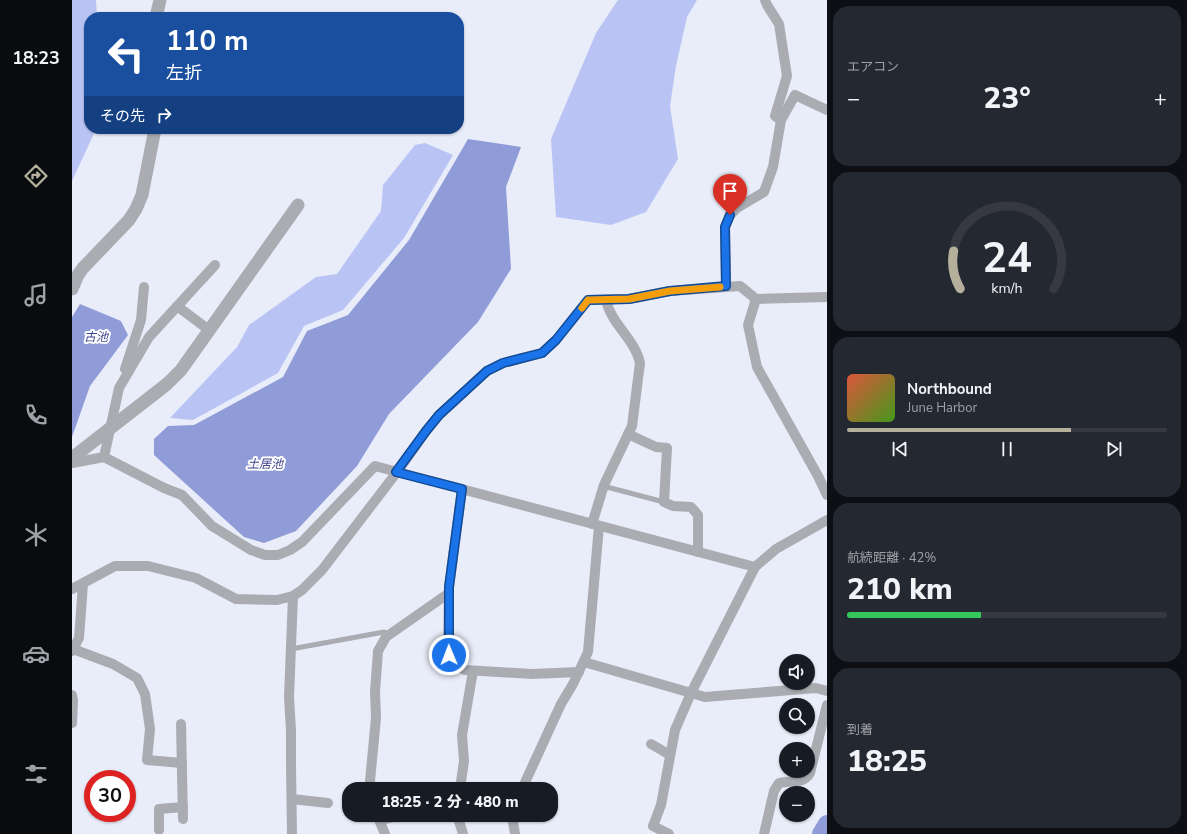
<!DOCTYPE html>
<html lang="ja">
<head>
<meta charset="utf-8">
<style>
	:root { --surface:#171b24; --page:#242831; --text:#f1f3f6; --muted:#9ea1a6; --line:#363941; --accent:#b5b09b }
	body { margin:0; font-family:"Nunito Sans","Noto Sans JP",sans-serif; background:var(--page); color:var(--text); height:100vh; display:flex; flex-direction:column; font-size:15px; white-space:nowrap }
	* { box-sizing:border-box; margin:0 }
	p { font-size:13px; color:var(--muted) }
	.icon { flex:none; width:22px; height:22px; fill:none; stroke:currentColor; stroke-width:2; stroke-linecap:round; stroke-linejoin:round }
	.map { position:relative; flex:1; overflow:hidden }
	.details { display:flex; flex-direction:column; gap:6px; padding:6px; background:#0d0f14; width:360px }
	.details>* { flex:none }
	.banner { position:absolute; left:12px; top:12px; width:380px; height:122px; border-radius:16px; box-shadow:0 1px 3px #0004; background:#1a4fa0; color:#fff; overflow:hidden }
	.fabs { position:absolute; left:707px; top:654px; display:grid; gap:8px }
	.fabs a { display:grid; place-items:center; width:36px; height:36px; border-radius:50%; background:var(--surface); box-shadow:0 1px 3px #0004; font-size:20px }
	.speed { position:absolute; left:12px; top:770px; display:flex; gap:8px; font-size:20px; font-weight:700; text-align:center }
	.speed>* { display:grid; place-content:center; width:52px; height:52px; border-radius:50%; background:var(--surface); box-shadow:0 1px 3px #0004; line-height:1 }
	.speed .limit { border:6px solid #d22; background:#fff; color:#111 }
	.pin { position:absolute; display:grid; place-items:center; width:34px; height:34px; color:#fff; margin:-41px -17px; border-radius:50% 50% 50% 0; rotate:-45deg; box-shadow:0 0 4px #0007 }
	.pin .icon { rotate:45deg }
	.me { position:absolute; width:44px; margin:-22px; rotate:359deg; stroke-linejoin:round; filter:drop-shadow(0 0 3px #0008) }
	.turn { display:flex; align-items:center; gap:14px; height:84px; padding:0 16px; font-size:18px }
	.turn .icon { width:52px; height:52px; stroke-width:2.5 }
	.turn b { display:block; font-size:28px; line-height:34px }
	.then { display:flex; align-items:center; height:38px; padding:0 16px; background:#0003; gap:8px; font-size:15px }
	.big { font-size:30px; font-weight:800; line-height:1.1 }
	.details .widget { flex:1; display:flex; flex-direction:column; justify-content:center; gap:6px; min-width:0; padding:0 14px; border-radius:16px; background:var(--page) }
	.details .dial { align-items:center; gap:0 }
	.dial svg { height:104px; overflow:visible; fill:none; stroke:var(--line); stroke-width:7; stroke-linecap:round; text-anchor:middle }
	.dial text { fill:var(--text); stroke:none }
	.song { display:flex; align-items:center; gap:12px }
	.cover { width:48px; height:48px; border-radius:6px; background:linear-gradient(135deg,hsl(10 70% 55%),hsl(100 70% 35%)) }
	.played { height:4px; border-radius:2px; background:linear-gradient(90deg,var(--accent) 70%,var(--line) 70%) }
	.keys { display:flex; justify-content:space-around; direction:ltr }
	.heat { display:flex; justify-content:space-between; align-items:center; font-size:22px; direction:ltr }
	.charge { height:6px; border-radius:3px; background:linear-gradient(90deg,#34c759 42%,var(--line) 0) }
	.trip { position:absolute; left:270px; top:782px; width:216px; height:40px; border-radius:16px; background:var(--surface); box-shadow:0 1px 3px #0004; font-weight:800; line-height:40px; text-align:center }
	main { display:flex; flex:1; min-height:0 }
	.dock { display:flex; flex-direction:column; width:72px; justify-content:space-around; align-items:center; background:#090b0e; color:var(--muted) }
	.dock .icon { width:28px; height:28px }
	.dock .active { color:var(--accent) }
	.dock b { font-size:18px; color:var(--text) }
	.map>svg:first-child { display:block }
	.green { fill:#bac4f4 }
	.water { fill:#909cd7 }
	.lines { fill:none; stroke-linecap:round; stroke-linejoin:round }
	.river { stroke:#909cd7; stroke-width:18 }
	.service { stroke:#abacb2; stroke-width:5 }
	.minor { stroke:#abacb2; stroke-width:10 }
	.tertiary { stroke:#abacb2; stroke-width:13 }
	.route-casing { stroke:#114b97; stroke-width:10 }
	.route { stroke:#1a73e8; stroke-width:7 }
	.slow { stroke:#f59e0b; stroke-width:7 }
	.labels { text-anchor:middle; stroke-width:4; stroke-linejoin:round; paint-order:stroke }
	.water-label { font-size:12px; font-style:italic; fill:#3d458d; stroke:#fff }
</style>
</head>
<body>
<main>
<nav class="dock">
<b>18:23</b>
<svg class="icon active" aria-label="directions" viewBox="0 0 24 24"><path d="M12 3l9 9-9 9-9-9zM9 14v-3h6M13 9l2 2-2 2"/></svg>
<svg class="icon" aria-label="music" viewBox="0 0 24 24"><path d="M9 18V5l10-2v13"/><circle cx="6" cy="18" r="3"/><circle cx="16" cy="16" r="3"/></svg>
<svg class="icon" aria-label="phone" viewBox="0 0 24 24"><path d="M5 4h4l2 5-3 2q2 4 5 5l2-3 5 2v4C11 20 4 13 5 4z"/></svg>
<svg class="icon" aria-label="climate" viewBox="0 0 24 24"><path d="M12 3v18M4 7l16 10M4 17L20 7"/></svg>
<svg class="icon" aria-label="car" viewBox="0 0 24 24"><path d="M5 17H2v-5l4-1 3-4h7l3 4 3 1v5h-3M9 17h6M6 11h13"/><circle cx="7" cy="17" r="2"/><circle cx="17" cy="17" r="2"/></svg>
<svg class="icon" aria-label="filters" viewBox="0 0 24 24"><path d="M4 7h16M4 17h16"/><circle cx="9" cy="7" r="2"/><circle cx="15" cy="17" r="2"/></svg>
</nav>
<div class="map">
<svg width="755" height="834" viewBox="0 0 755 834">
	<rect width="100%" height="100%" fill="#e9ecf9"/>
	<!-- green -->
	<g class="green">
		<polygon points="0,0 24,0 25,17 17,17 17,129 24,129 0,181"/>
		<polygon points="546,0 625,0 615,17 604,66 598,106 606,159 574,212 539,225 484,217 479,139 524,33"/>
		<polygon points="353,143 381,155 332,238 271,310 232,326 206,373 121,420 98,418 165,347 177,325 244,277 265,274 309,211 311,185 343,145"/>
	</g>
	<!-- water -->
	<g class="water">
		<polygon points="396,139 449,147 434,187 439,269 406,322 317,414 285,466 224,531 192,543 172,537 82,455 82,439 96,426 122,425 211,377 235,331 276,315 337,240"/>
		<polygon points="8,304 49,321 56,335 18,386 0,437 0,317"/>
	</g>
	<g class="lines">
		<!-- river -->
		<polyline class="river" points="749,834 755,824"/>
		<!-- service -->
		<g class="service">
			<polyline points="531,486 592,502"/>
			<polyline points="219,649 312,632 317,634"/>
		</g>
		<!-- minor -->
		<g class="minor">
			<polyline points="693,0 695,5 707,24 715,76 703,116 709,120"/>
			<polyline points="143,265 77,337 47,388 32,457 92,488 110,495 140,526 179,550 193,555 206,555 218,550 230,542 303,466 683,567"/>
			<polyline points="654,286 653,227 658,215 665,208 692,192 701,167 709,120 723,95 755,110"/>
			<polyline points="684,299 676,325 685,367 746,476 755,495"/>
			<polyline points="105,306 137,330"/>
			<polyline points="53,369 69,320 72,287"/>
			<polyline points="556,434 584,447 595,448 592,502 601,506 619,507 626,515 626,552"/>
			<polyline points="0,463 32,457"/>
			<path d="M 390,489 L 377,587 L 376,647 C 377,659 382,665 393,670 L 460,674 L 507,672"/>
			<path d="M 520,524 L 532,485 L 560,426 L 568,363 C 563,339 539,324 534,300"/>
			<polyline points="0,589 43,566 76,566 124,578 164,599 205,600 221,596 230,590 250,570 325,472 354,431 367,415 415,371 431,363 470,353 484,340 516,300 557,299 598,291 668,286 684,299 755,297"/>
			<polyline points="1,649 41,664 65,678 73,694 78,729 75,760 110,763"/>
			<polyline points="0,651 7,638 11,584"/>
			<polyline points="512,662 633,697 744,688 755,691"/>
			<polyline points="0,695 1,701 0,723"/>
			<polyline points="109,724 111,819"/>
			<polyline points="579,744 598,755"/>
			<polyline points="299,789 298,781 304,718 303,692 306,651 314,637 377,593"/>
			<polyline points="388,789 392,761 390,735 401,671"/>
			<polyline points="450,789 489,704 501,684 516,652 527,526"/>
			<polyline points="220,799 256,803"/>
			<polyline points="305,815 313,834"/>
			<polyline points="387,815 387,821 391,834"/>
			<polyline points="440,815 443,834"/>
			<polyline points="307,820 330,815"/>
			<polyline points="87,830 87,809 111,807"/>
			<polyline points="220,834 219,765 219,731 217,697 221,596"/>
			<polyline points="597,834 581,826 589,805 603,730 619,693 683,567 704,549 755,520"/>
			<path d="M 692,834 L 702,791 L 707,783 C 719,780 731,785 738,773 L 755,705"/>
		</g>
		<!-- tertiary -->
		<g class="tertiary">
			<polyline points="84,17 88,0"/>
			<polyline points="0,289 6,275 11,268 57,220 64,209 70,195 83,129"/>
			<polyline points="0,458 95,384 109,370 226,205"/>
		</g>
	</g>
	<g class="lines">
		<defs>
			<polyline id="route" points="377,655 377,587 390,489 324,472 354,431 367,415 415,371 431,363 470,353 484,340 516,300 557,299 598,291 654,286 653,227 658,215"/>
		</defs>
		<!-- route casing -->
		<use href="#route" class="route-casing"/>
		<!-- route -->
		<use href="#route" class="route"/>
		<!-- slow -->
		<polyline class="slow" points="510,308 516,300 557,299 598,291 648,287"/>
	</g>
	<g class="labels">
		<!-- water labels -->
		<g class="water-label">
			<text x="24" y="341">古池</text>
			<text x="193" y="468">土居池</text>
		</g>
	</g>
</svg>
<div class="fabs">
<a><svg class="icon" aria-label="sound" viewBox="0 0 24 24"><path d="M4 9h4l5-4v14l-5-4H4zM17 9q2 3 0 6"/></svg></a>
<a><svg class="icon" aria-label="search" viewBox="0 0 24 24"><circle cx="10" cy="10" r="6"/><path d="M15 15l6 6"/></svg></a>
<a>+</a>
<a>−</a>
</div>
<div class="speed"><div class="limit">30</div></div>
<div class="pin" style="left:658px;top:215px;background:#d93025"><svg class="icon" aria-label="arrive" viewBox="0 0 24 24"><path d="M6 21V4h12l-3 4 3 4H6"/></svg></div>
<svg class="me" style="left:377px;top:655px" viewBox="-20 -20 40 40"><circle r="17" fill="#1a73e8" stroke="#fff" stroke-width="3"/><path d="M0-11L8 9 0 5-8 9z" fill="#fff"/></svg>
<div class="trip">18:25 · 2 分 · 480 m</div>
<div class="banner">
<div class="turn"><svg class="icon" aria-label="left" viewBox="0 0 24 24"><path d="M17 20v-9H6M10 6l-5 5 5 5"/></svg><div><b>110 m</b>左折</div></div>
<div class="then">その先<svg class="icon" aria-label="right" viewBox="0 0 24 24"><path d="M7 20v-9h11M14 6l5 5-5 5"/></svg></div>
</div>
</div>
<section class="details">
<div class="widget"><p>エアコン</p>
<div class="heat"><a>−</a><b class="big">23°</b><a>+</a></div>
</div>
<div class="widget dial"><svg viewBox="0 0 100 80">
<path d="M14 69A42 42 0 1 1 86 69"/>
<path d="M14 69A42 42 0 0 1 9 40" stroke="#b5b09b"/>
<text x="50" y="56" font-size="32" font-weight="700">24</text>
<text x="50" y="72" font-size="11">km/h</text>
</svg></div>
<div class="widget">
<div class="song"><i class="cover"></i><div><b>Northbound</b><p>June Harbor</p></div></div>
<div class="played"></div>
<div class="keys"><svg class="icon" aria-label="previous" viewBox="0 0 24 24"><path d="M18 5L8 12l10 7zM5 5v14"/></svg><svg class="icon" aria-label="pause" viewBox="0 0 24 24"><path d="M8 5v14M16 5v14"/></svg><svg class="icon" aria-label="next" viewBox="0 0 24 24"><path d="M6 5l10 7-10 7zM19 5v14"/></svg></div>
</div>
<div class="widget"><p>航続距離 · 42%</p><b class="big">210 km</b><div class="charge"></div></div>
<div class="widget"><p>到着</p><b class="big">18:25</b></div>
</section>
</main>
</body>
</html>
